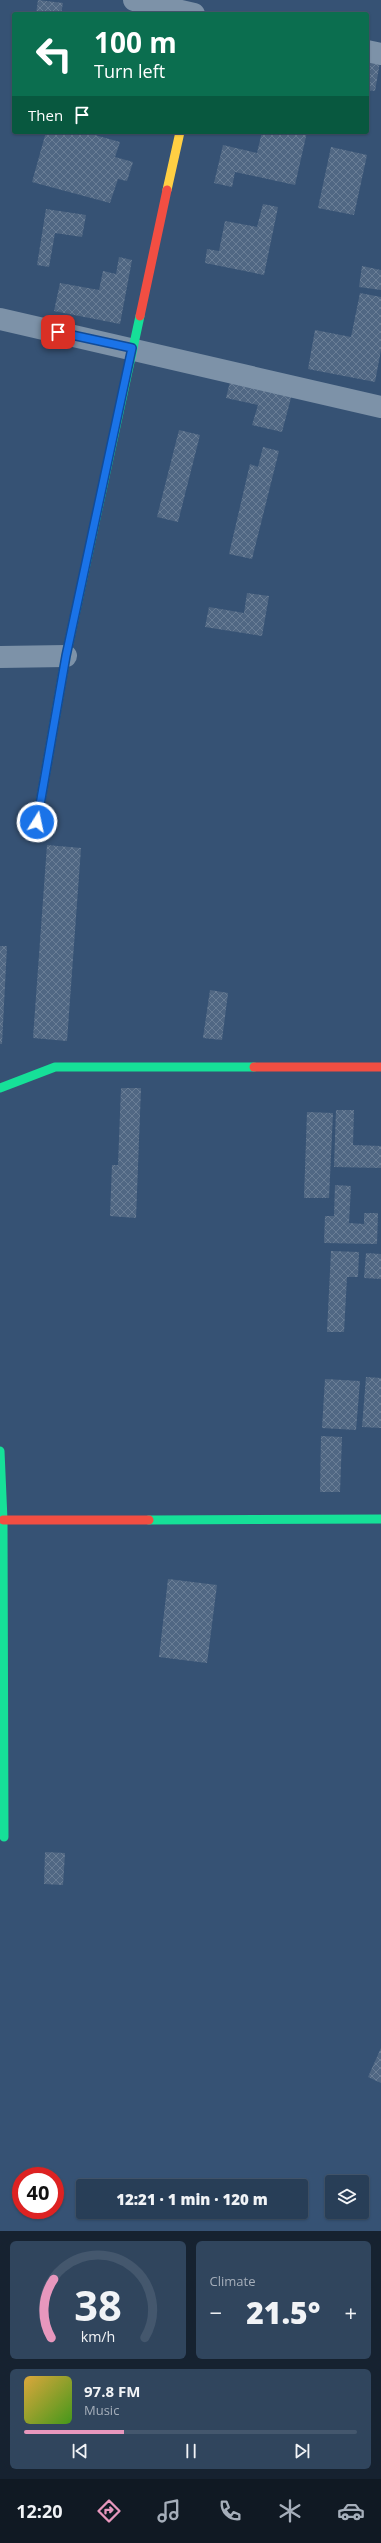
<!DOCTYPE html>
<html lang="en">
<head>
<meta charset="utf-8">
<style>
	:root { --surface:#283e57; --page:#30455d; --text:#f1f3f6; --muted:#a5aeba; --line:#44576d; --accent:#e797bd }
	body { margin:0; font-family:"Open Sans",sans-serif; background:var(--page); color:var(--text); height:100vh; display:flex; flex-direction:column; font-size:15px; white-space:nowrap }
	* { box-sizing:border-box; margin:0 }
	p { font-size:13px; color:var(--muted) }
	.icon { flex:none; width:22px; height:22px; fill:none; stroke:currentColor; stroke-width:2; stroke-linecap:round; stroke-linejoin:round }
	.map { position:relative; height:2231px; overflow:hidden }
	.side { display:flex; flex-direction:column; gap:10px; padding:10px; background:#162230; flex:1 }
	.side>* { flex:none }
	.banner { position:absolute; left:12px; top:12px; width:357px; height:122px; border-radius:4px; box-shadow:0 1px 3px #0004,0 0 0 1px var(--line); background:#0b6e4f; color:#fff; overflow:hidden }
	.buttons { position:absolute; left:325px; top:2175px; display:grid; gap:8px }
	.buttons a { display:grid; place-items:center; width:44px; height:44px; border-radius:4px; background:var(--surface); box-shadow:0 1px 3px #0004,0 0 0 1px var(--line); font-size:20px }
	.speed { position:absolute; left:12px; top:2167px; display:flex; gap:8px; font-size:20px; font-weight:700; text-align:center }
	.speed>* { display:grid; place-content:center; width:52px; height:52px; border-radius:50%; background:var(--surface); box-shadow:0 1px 3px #0004,0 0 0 1px var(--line); line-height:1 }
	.speed .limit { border:6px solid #d22; background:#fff; color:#111 }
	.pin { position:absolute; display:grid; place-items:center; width:34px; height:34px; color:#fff; margin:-17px; border-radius:8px; box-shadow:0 2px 6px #0006 }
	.me { position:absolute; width:44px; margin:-22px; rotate:10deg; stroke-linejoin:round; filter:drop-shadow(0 0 3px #0008) }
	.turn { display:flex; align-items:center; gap:14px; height:84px; padding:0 16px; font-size:18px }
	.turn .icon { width:52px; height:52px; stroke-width:2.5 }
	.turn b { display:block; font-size:28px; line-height:34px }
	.then { display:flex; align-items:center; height:38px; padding:0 16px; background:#0003; gap:8px; font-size:15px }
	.big { font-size:30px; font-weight:800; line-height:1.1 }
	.side .tile { flex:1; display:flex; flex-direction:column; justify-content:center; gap:6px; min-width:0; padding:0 14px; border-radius:6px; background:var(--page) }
	.side .dial { align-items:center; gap:0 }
	.dial svg { height:104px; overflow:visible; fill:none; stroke:var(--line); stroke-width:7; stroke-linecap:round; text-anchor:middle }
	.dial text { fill:var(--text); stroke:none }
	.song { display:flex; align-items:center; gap:12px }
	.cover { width:48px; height:48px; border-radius:6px; background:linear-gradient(135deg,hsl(40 70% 55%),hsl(100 70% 35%)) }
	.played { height:4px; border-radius:2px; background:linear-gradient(90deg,var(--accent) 30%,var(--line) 30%) }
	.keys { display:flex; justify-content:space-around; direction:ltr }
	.heat { display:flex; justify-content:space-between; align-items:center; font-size:22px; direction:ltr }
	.side .tiles { flex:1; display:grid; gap:10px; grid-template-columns:1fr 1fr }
	.tile:last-child { grid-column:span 2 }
	.trip { position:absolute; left:76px; top:2179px; width:232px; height:40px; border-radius:4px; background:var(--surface); box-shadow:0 1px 3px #0004,0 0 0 1px var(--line); font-weight:800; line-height:40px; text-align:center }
	.tab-bar { display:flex; height:64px; justify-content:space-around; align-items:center; background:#101923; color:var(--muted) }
	.tab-bar .icon { width:28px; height:28px }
	.tab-bar .selected { color:var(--accent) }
	.tab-bar b { font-size:18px; color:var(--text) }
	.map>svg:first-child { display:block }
	.building { fill:url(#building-cross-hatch) }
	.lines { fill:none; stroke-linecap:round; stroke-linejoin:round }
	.street { stroke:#7d92a8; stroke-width:22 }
	.fast { stroke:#16e098; stroke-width:9 }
	.slow { stroke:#ffcf43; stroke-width:9 }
	.jam { stroke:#f24e42; stroke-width:9 }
	.route-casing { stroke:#114b97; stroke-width:10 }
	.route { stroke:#1a73e8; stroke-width:7 }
</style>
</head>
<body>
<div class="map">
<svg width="381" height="2231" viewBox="0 0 381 2231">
	<defs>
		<pattern id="building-cross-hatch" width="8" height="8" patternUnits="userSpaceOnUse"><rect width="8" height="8" fill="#506783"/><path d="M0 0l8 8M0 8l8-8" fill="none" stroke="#6a7e96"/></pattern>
	</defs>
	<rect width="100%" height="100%" fill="#365274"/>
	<!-- building -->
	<g class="building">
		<polygon points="38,0 63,3 61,14 36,14"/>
		<polygon points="367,60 380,62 375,91 367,90"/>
		<polygon points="46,132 84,132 120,142 115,157 133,162 127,181 118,179 110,203 32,182"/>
		<polygon points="262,132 307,132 295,185 235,172 232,187 214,183 223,145 257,153"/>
		<polygon points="331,147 367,155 354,215 318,208"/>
		<polygon points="263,204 278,207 264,275 205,263 207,249 219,251 225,221 257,227"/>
		<polygon points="46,209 86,215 82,237 55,233 49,267 37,265"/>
		<polygon points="119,257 132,260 120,324 54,311 60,283 99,290 103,271 116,274"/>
		<polygon points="362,266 381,270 381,290 359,287"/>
		<polygon points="360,293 381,297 381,350 375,382 308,369 315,330 351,337"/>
		<polygon points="231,378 292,394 282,432 252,425 258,405 226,398"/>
		<polygon points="179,430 200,435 178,522 157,517"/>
		<polygon points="263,447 279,451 252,559 229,554 250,464 258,467"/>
		<polygon points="247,593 269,596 262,636 205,627 209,607 244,613"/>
		<polygon points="47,845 81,848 67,1041 33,1038"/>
		<polygon points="0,946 7,946 2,1044 0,1044"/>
		<polygon points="210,990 228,993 222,1040 203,1038"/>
		<polygon points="121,1088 141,1088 136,1218 110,1216 112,1165 118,1165"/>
		<polygon points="336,1110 354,1110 353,1145 381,1146 381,1168 334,1167"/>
		<polygon points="307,1112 333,1113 329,1198 304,1198"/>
		<polygon points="335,1185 351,1186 349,1223 364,1224 364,1213 378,1213 377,1244 324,1243 325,1216 334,1216"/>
		<polygon points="331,1251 359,1252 358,1277 347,1277 344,1332 327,1332"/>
		<polygon points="366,1253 381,1254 381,1279 364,1278"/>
		<polygon points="366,1377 381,1378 381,1428 362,1427"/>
		<polygon points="325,1379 360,1381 356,1430 322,1428"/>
		<polygon points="321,1436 342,1437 340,1492 320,1492"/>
		<polygon points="168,1579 217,1585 207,1663 159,1657"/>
		<polygon points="45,1852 65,1853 63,1885 44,1884"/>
		<polygon points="381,2048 381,2083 368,2077"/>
	</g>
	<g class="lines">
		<!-- street -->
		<g class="street">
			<polyline points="134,0 194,14"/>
			<polyline points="367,51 381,54"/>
			<polyline points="0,319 381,407"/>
			<polyline points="0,657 66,656"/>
		</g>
		<!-- fast -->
		<g class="fast">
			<polyline points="37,822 66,656 140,316"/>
			<polyline points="0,1088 55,1067 254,1067"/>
			<polyline points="0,1451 3,1520 4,1837"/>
			<polyline points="149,1520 381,1519"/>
		</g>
		<!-- slow -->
		<polyline class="slow" points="167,190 180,132"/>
		<!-- jam -->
		<g class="jam">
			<polyline points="140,316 167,190"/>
			<polyline points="254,1067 381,1067"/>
			<polyline points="3,1520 149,1520"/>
		</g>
	</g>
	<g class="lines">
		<defs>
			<polyline id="route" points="37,822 66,656 132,348 58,332"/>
		</defs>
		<!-- route casing -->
		<use href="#route" class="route-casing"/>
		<!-- route -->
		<use href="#route" class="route"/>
	</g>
</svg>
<div class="buttons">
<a><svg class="icon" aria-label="layers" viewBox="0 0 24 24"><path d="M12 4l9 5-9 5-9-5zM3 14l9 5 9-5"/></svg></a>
</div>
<div class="speed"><div class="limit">40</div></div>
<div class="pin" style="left:58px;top:332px;background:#d93025"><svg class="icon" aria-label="arrive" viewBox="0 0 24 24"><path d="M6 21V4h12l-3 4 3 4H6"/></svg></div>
<svg class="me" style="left:37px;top:822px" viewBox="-20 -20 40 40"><circle r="17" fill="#1a73e8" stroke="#fff" stroke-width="3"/><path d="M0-11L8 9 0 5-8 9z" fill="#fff"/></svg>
<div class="trip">12:21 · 1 min · 120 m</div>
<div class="banner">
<div class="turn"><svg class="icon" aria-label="left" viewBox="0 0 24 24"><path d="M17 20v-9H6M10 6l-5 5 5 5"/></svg><div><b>100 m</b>Turn left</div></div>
<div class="then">Then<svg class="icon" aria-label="arrive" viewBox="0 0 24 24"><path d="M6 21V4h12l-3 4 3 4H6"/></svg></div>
</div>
</div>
<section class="side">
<div class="tiles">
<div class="tile dial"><svg viewBox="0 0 100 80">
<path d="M14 69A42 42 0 1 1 86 69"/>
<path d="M14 69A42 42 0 0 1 16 24" stroke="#e797bd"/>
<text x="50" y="56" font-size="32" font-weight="700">38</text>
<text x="50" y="72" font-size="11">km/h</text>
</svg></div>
<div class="tile"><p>Climate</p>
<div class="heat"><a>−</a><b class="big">21.5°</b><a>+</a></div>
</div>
<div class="tile">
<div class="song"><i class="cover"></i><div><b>97.8 FM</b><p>Music</p></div></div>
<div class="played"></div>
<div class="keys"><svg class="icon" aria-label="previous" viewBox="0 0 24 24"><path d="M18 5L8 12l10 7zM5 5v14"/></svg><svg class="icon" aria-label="pause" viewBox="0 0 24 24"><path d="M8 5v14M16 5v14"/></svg><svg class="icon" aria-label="next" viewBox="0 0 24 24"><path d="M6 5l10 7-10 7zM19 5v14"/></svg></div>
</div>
</div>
</section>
<nav class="tab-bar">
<b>12:20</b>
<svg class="icon selected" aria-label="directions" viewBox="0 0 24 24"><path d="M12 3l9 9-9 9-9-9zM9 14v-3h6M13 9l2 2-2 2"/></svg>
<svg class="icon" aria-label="music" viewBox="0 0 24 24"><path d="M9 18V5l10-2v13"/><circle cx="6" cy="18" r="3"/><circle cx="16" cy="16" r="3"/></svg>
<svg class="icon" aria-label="phone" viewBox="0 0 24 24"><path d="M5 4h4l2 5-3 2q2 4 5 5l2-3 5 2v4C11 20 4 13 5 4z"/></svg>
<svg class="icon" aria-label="climate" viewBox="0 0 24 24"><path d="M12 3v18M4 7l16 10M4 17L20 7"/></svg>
<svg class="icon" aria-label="car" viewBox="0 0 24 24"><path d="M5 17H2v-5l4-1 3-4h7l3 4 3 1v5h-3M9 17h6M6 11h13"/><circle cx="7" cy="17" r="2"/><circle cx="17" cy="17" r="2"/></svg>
</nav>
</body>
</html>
